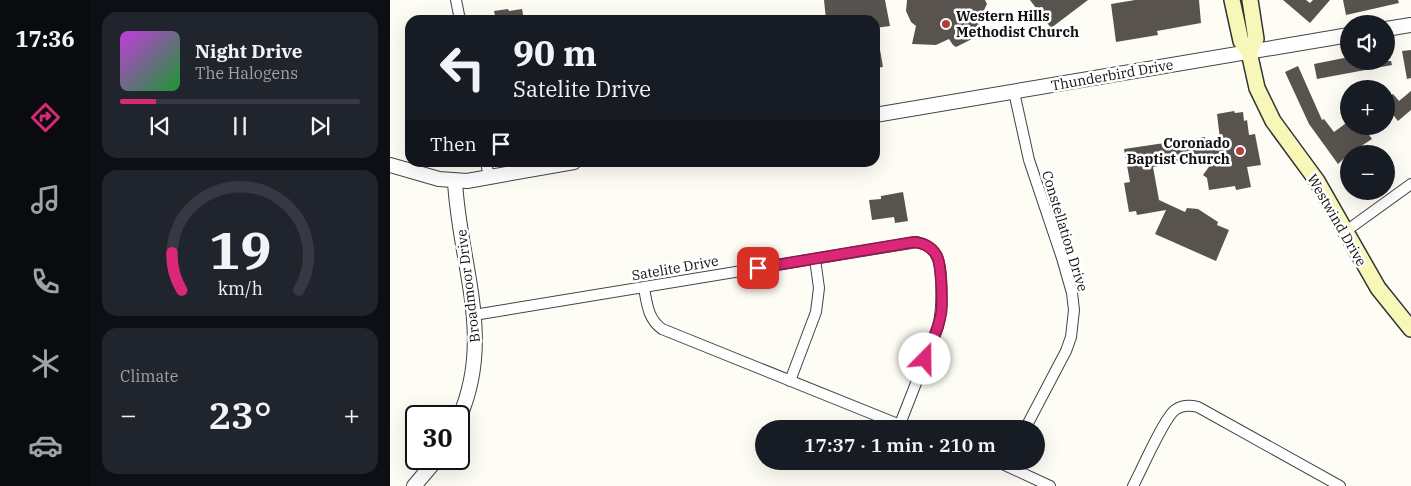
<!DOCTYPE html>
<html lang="en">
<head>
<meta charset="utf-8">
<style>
	:root { --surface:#171b24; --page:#20242c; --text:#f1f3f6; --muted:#9ea1a6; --line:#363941; --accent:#db2777 }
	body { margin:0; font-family:"IBM Plex Serif",serif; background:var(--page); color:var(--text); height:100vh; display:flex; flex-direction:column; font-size:19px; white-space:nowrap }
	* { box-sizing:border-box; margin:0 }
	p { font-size:16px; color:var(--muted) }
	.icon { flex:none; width:28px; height:28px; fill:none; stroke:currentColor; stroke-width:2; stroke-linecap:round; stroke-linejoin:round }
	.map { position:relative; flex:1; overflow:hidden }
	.drawer { display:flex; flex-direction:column; gap:12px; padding:12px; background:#0d0f14; width:300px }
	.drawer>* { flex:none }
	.banner { position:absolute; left:15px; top:15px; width:475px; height:152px; border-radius:15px; box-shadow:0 5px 20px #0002; background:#171b24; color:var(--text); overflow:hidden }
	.fabs { position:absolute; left:950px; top:15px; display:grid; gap:10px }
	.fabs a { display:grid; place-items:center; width:55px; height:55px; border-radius:50%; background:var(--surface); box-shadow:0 5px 20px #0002; font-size:25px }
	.speed { position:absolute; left:15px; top:405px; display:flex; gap:10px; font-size:25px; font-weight:700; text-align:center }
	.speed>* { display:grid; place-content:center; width:65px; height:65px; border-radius:50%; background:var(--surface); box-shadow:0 5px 20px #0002; line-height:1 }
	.speed .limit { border:2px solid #111; border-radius:8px; background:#fff; color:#111 }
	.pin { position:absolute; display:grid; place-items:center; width:42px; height:42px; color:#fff; margin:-21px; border-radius:10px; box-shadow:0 2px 8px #0006 }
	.me { position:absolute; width:55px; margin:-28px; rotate:22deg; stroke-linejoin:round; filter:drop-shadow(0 0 4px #0008) }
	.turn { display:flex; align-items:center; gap:18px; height:105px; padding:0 25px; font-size:22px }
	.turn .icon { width:65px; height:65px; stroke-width:2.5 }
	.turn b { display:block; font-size:35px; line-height:42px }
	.then { display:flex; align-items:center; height:48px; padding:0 25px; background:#0003; gap:10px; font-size:19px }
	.big { font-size:38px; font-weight:600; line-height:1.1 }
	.drawer .tile { flex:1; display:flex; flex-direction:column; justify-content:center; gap:8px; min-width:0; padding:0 18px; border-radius:15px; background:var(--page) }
	.drawer .dial { align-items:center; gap:0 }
	.dial svg { height:130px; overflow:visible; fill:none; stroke:var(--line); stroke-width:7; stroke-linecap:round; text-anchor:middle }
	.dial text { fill:var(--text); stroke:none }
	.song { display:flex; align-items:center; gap:15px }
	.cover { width:60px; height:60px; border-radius:8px; background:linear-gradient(135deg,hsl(290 70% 55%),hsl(130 70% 35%)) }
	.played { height:5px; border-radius:2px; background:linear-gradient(90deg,var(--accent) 15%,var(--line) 15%) }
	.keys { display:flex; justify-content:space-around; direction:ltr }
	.heat { display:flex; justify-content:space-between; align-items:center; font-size:28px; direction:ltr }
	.trip { position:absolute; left:365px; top:420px; width:290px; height:50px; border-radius:25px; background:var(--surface); box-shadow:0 5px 20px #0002; font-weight:600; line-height:50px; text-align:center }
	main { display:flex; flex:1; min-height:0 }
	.menu { display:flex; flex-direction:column; width:90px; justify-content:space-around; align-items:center; background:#090b0e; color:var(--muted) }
	.menu .icon { width:35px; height:35px }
	.menu .selected { color:var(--accent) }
	.menu b { font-size:22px; color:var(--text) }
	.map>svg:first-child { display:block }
	.building { fill:#58534e }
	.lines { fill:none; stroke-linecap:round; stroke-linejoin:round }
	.minor-casing { stroke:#444; stroke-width:12 }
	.tertiary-casing { stroke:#444; stroke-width:16 }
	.secondary-casing { stroke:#333; stroke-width:18 }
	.minor { stroke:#fff; stroke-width:10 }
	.tertiary { stroke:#fff; stroke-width:14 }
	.secondary { stroke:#f7f7b8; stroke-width:15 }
	.route-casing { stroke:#8e194d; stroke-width:12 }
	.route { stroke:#db2777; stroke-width:9 }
	.poi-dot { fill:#b33e36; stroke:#fff; stroke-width:2 }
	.labels { text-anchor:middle; stroke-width:5; stroke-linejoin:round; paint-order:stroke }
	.poi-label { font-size:14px; font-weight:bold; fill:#111; stroke:#fff; text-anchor:start }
	.street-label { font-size:14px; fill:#111; stroke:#fff }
</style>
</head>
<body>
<main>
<nav class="menu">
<b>17:36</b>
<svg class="icon selected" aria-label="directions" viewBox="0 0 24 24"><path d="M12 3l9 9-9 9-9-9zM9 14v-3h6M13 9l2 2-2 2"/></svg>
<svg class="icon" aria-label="music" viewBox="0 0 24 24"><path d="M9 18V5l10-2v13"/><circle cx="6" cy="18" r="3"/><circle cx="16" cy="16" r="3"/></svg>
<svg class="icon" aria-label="phone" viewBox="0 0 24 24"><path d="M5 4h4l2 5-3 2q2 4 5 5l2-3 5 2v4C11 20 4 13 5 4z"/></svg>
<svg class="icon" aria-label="climate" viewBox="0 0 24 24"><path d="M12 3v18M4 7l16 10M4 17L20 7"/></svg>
<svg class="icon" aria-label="car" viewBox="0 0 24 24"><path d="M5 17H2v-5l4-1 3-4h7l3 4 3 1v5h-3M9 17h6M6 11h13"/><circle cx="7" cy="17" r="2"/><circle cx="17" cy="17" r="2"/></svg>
</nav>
<section class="drawer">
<div class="tile">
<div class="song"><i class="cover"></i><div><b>Night Drive</b><p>The Halogens</p></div></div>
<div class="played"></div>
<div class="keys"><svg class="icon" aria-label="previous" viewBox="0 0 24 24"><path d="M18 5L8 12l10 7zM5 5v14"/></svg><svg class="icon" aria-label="pause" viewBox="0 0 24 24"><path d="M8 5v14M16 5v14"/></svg><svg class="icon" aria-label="next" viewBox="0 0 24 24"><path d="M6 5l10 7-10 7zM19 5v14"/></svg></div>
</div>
<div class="tile dial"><svg viewBox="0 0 100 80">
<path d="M14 69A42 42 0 1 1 86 69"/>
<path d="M14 69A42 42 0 0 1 8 46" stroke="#db2777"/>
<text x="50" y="56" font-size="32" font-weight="700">19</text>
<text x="50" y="72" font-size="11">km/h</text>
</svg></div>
<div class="tile"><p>Climate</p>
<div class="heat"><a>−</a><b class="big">23°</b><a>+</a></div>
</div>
</section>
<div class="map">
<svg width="1021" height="486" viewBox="0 0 1021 486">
	<rect width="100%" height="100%" fill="#fefdf5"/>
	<!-- building -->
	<g class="building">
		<polygon points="434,0 495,0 500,26 485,28 485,20 436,20"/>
		<polygon points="517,0 595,0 597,4 591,16 586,18 589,25 588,28 581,32 583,36 582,39 566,47 563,45 559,39 546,45 522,44 526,26 521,22 516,11"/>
		<polygon points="640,0 698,0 661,28"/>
		<polygon points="745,0 809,0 811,23 767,31 768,35 726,42 721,4"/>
		<polygon points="893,0 916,0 920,3 923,0 940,0 920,23"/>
		<polygon points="953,0 1008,0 1009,3 956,15"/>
		<polygon points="118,9 119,11 132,9 134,20 106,20 104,11"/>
		<polygon points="489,44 493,67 485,68 485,45"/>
		<polygon points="1021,50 1021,78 1017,79 1012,51"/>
		<polygon points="959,57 959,61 1001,61 1002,65 927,79 924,64"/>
		<polygon points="908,66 932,120 934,119 944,132 959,121 959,126 973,126 982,139 959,154 948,164 919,124 895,72"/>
		<polygon points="1021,91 1021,110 1008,121 996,106 996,99 1003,94 1009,101"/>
		<polygon points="844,111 845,113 853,112 854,121 857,120 859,135 865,134 871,165 857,167 861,187 846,190 845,186 819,190 817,178 813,175 826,157 763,167 769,200 795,212 797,208 808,209 828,222 827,225 839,230 826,261 765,234 776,210 747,215 746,211 739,212 734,183 740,182 734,149 815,137 816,142 830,139 827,114"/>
		<polygon points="513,192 518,221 505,223 504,217 482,220 479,200 491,199 491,196"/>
	</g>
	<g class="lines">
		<defs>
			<g id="minor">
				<polyline points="66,0 70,20"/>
				<polyline points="624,92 639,160 672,258 682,293 684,310 681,337 676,351 635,429"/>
				<polyline points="96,162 99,177"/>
				<polyline points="956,231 1021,184"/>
				<path d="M 254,288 C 257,304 258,319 272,329 L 520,429"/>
				<path d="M 84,315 L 527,242 C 535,244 542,247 546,255 C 554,268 552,312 548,327 L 510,424"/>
				<polyline points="400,381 426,312 429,288 425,259"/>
				<polyline points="606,461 660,486"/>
				<path d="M 743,486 C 751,471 774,418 785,410 C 792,405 800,405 808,407 L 950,486"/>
			</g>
			<g id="tertiary">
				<polyline points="996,29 1021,25"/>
				<polyline points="485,115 959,35"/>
				<polyline points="0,165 49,179 77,181 184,162"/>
				<path d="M 65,181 C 69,263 105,337 69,418"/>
				<polyline points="24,486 47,459"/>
			</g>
			<g id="secondary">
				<polyline points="842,0 851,41 859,52 867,88 883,121 927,181 988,288 1021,329"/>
				<polyline points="859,52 866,39 860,0"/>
			</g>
		</defs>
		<!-- minor casing -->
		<use href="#minor" class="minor-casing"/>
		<!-- tertiary casing -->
		<use href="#tertiary" class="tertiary-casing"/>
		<!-- secondary casing -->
		<use href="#secondary" class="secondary-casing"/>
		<!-- minor -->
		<use href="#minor" class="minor"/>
		<!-- tertiary -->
		<use href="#tertiary" class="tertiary"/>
		<!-- secondary -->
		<use href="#secondary" class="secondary"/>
	</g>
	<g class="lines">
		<defs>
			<path id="route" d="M 368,268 L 524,242 C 534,243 542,247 547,256 C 551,264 553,304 551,314 C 548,330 541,345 535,359"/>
		</defs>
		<!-- route casing -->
		<use href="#route" class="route-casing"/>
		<!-- route -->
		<use href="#route" class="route"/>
	</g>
	<!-- markers -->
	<g class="poi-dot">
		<circle cx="556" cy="24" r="5"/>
		<circle cx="850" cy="151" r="5"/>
	</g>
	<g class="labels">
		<!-- poi labels -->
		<g class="poi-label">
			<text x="566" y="21">Western Hills<tspan x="566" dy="16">Methodist Church</tspan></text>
			<text x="840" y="148" text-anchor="end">Coronado<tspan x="840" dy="16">Baptist Church</tspan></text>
		</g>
		<!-- street labels -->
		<g class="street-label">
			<text transform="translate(722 75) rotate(-10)" y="5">Thunderbird Drive</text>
			<text transform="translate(947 220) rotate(60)" y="5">Westwind Drive</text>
			<text transform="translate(675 231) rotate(73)" y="5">Constellation Drive</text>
			<text transform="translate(285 268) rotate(-10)" y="5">Satelite Drive</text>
			<text transform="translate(78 286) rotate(-97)" y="5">Broadmoor Drive</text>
		</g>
	</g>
</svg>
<div class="fabs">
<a><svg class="icon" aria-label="sound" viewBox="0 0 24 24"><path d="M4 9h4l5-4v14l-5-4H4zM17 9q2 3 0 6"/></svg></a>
<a>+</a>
<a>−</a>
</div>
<div class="speed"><div class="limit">30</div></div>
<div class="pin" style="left:368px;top:268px;background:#d93025"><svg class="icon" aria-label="arrive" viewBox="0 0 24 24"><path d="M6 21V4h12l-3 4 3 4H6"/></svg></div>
<svg class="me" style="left:535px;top:359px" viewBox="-20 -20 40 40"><circle r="19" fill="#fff"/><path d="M0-13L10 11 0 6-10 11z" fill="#db2777"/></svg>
<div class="trip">17:37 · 1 min · 210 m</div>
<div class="banner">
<div class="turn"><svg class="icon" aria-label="left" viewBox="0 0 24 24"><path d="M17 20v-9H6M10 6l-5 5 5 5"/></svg><div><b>90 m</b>Satelite Drive</div></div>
<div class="then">Then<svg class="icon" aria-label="arrive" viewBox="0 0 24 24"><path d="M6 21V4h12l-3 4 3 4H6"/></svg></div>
</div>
</div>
</main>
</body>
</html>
